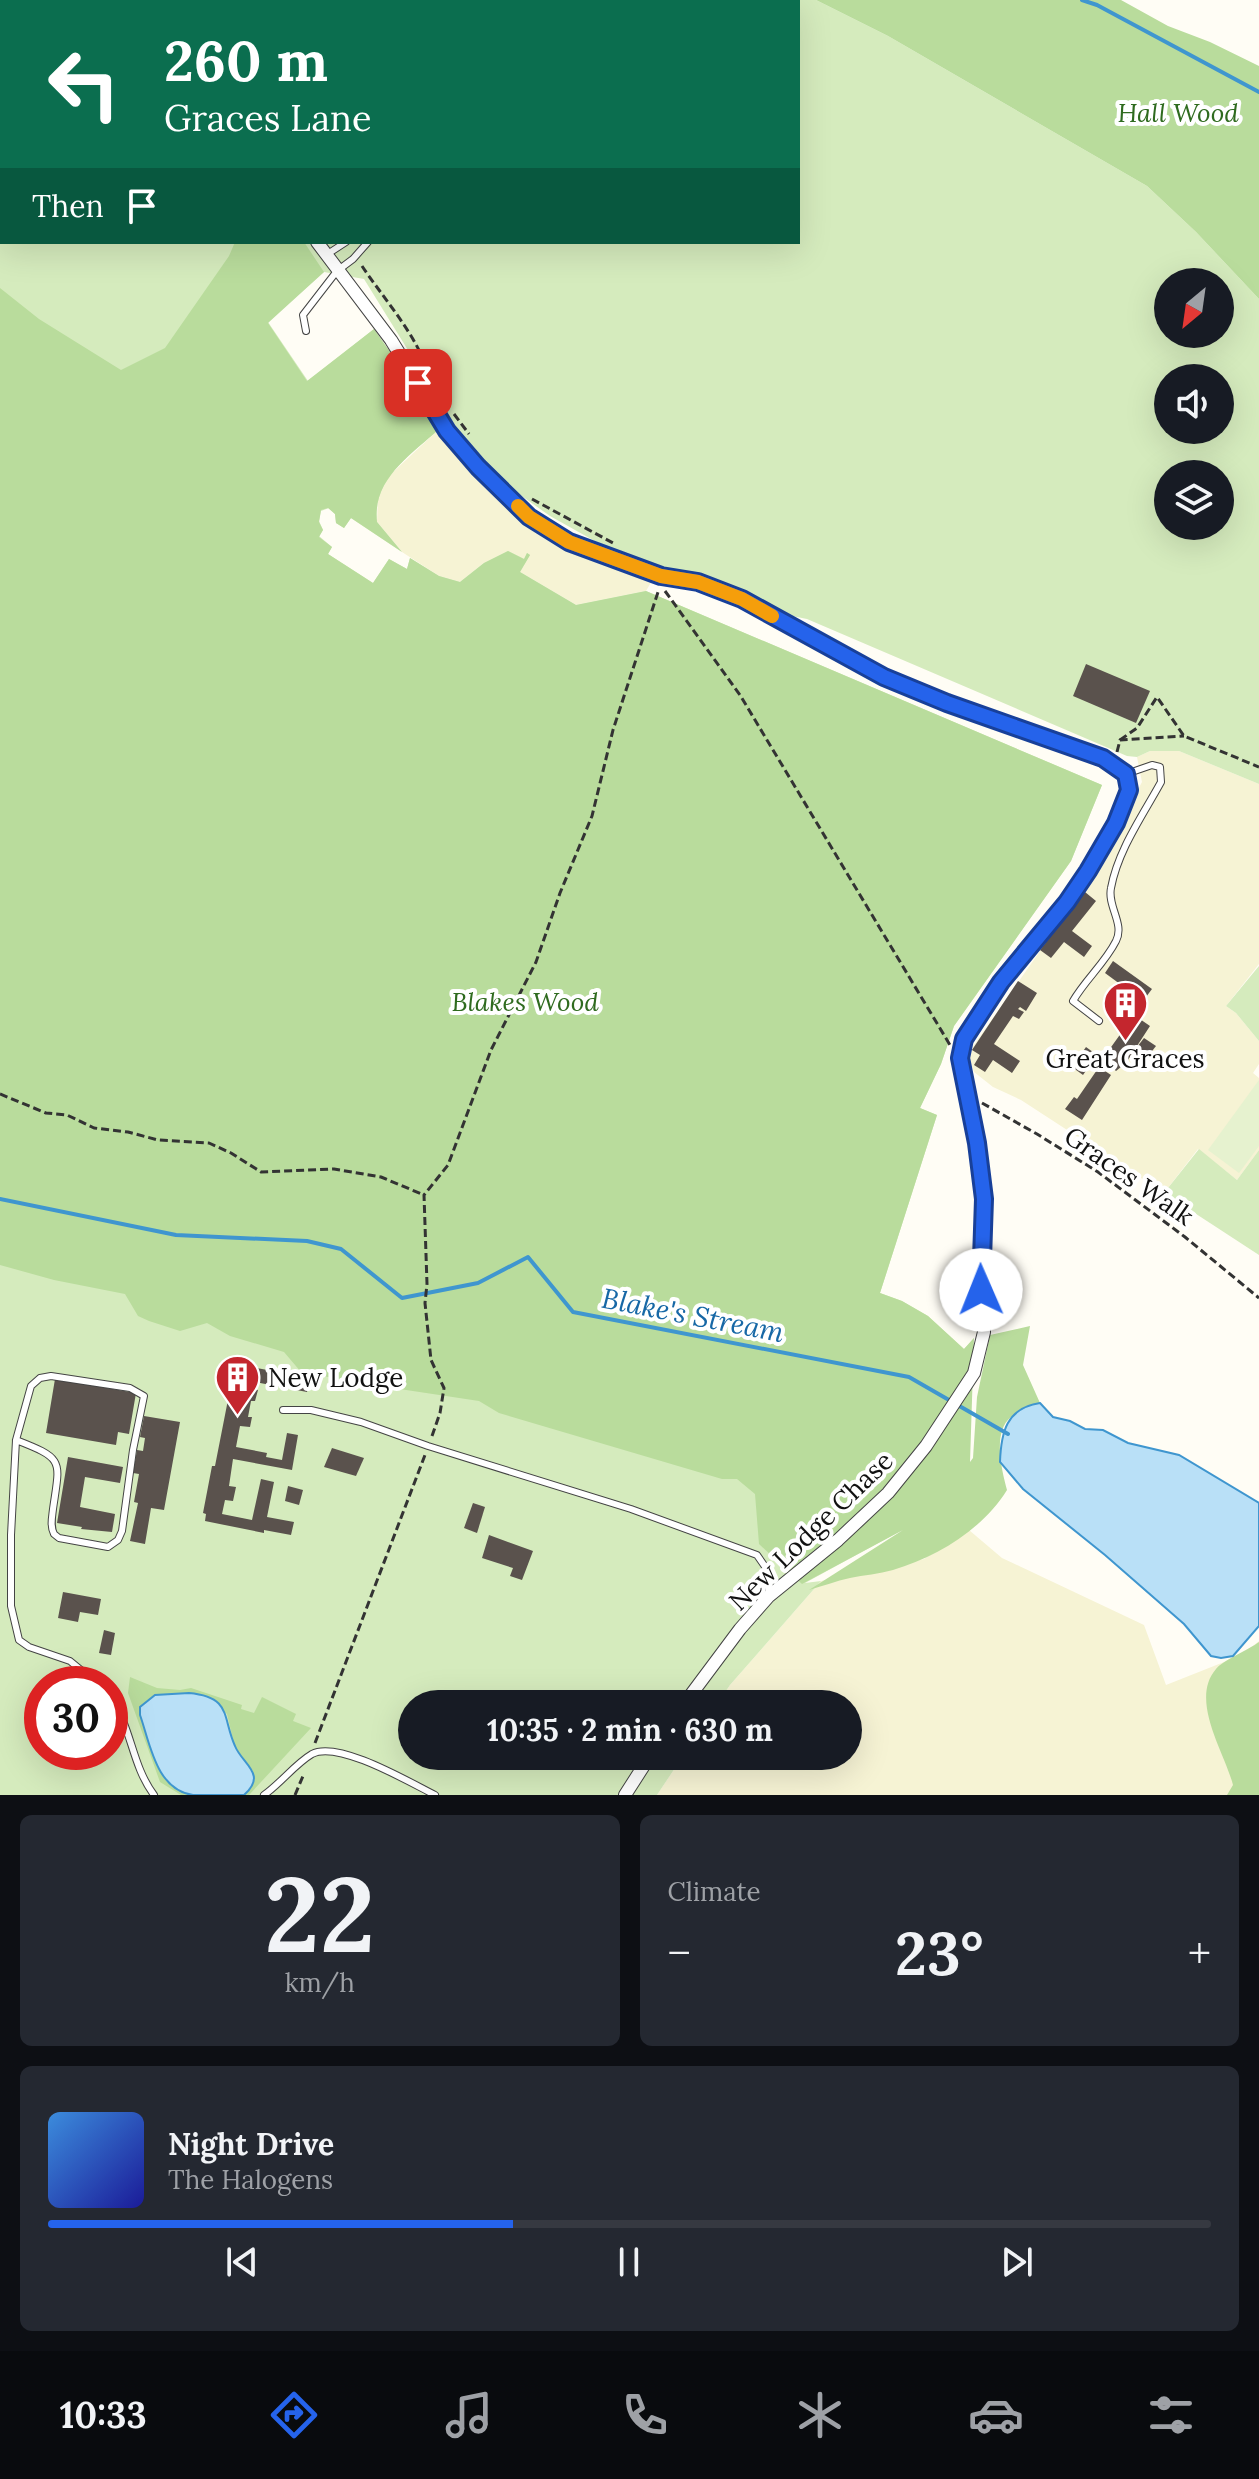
<!DOCTYPE html>
<html lang="en">
<head>
<meta charset="utf-8">
<style>
	:root { --surface:#171b24; --page:#242831; --text:#f1f3f6; --muted:#9ea1a6; --line:#363941; --accent:#2563eb }
	body { margin:0; font-family:Lora,serif; background:var(--page); color:var(--text); height:100vh; display:flex; flex-direction:column; font-size:30px; white-space:nowrap }
	* { box-sizing:border-box; margin:0 }
	p { font-size:26px; color:var(--muted) }
	.icon { flex:none; width:44px; height:44px; fill:none; stroke:currentColor; stroke-width:2; stroke-linecap:round; stroke-linejoin:round }
	.map { position:relative; height:1795px; overflow:hidden }
	.panel { display:flex; flex-direction:column; gap:20px; padding:20px; background:#0d0f14; flex:1 }
	.panel>* { flex:none }
	.hud { position:absolute; left:0px; top:0px; width:800px; height:244px; box-shadow:0 8px 32px #0002; background:#0b6e4f; color:#fff; overflow:hidden }
	.needle { width:52px; rotate:209deg }
	.fabs { position:absolute; left:1154px; top:268px; display:grid; gap:16px }
	.fabs a { display:grid; place-items:center; width:80px; height:80px; border-radius:50%; background:var(--surface); box-shadow:0 8px 32px #0002; font-size:40px }
	.speed { position:absolute; left:24px; top:1666px; display:flex; gap:16px; font-size:40px; font-weight:700; text-align:center }
	.speed>* { display:grid; place-content:center; width:104px; height:104px; border-radius:50%; background:var(--surface); box-shadow:0 8px 32px #0002; line-height:1 }
	.speed .limit { border:12px solid #d22; background:#fff; color:#111 }
	.pin { position:absolute; display:grid; place-items:center; width:68px; height:68px; color:#fff; margin:-34px; border-radius:16px; box-shadow:0 4px 12px #0006 }
	.me { position:absolute; width:88px; margin:-44px; rotate:359deg; stroke-linejoin:round; filter:drop-shadow(0 0 6px #0008) }
	.turn { display:flex; align-items:center; gap:28px; height:168px; padding:0 32px; font-size:36px }
	.turn .icon { width:104px; height:104px; stroke-width:2.5 }
	.turn b { display:block; font-size:56px; line-height:68px }
	.then { display:flex; align-items:center; height:76px; padding:0 32px; background:#0003; gap:16px; font-size:30px }
	.big { font-size:60px; font-weight:800; line-height:1.1 }
	.panel .card { flex:1; display:flex; flex-direction:column; justify-content:center; gap:12px; min-width:0; padding:0 28px; border-radius:12px; background:var(--page) }
	.panel .dial { align-items:center; gap:0 }
	.dial b { font-size:104px; line-height:1 }
	.song { display:flex; align-items:center; gap:24px }
	.cover { width:96px; height:96px; border-radius:12px; background:linear-gradient(135deg,hsl(210 70% 55%),hsl(240 70% 35%)) }
	.played { height:8px; border-radius:4px; background:linear-gradient(90deg,var(--accent) 40%,var(--line) 40%) }
	.keys { display:flex; justify-content:space-around; direction:ltr }
	.heat { display:flex; justify-content:space-between; align-items:center; font-size:44px; direction:ltr }
	.panel .tiles { flex:1; display:grid; gap:20px; grid-template-columns:1fr 1fr }
	.card:last-child { grid-column:span 2 }
	.trip { position:absolute; left:398px; top:1690px; width:464px; height:80px; border-radius:40px; background:var(--surface); box-shadow:0 8px 32px #0002; font-weight:800; line-height:80px; text-align:center }
	.tab-bar { display:flex; height:128px; justify-content:space-around; align-items:center; background:#090b0e; color:var(--muted) }
	.tab-bar .icon { width:56px; height:56px }
	.tab-bar .current { color:var(--accent) }
	.tab-bar b { font-size:36px; color:var(--text) }
	.map>svg:first-child { display:block }
	.farmland { fill:#f6f3d4 }
	.green { fill:#d5ebbd; fill-rule:evenodd }
	.forest { fill:#b9dc9c }
	.pitch { fill:#e6f2cf }
	.water { fill:#b9e0f7; stroke:#3f96cf; stroke-width:2 }
	.lines { fill:none; stroke-linecap:round; stroke-linejoin:round }
	.stream { stroke:#3f96cf; stroke-width:4 }
	.building { fill:#5a524d }
	.lane-casing { stroke:#444; stroke-width:8 }
	.street-casing { stroke:#444; stroke-width:14 }
	.path { stroke:#333; stroke-width:3; stroke-dasharray:8 4; stroke-linecap:butt }
	.lane { stroke:#fff; stroke-width:6 }
	.street { stroke:#fff; stroke-width:12 }
	.route-casing { stroke:#184099; stroke-width:20 }
	.route { stroke:#2563eb; stroke-width:14 }
	.slow { stroke:#f59e0b; stroke-width:14 }
	.labels { text-anchor:middle; stroke-width:8; stroke-linejoin:round; paint-order:stroke }
	.park-label { font-size:26px; font-style:italic; fill:#2f6b1f; stroke:#fff }
	.poi-label { font-size:26px; fill:#111; stroke:#fff }
	.street-label { font-size:26px; fill:#111; stroke:#fff }
	.water-label { font-size:28px; font-style:italic; fill:#1768a6; stroke:#fff }
</style>
</head>
<body>
<div class="map">
<svg width="1259" height="1795" viewBox="0 0 1259 1795">
	<rect width="100%" height="100%" fill="#fffdf5"/>
	<!-- farmland -->
	<g class="farmland">
		<polygon points="439,429 523,519 653,579 646,591 576,605 520,572 529,554 524,559 484,563 460,582 439,576 402,552 377,522 378,495 390,475"/>
		<polygon points="1150,751 1179,751 1259,784 1259,964 1226,1006 1236,1013 1259,1041 1259,1064 1253,1073 1259,1078 1259,1150 1237,1180 1198,1149 1164,1193 1021,1100 993,1087 974,1072 969,1058 974,1045 1071,907 1109,844 1142,782 1137,757"/>
		<polygon points="969,1530 1002,1558 1144,1625 1166,1685 1224,1662 1248,1650 1259,1641 1259,1795 657,1795 683,1756 848,1756 848,1704 717,1704 730,1685 821,1581 924,1559"/>
	</g>
	<!-- green -->
	<g class="green">
		<path d="M 0,0 L 816,0 L 888,36 L 1147,186 L 1196,232 L 1259,299 L 1259,784 L 1179,751 L 1150,751 L 1137,757 L 1127,756 L 807,619 L 782,614 L 711,577 L 666,570 L 609,549 L 550,516 L 502,482 L 458,431 L 364,279 L 324,272 L 268,322 L 308,381 L 374,329 L 439,429 C 411,455 372,479 377,522 L 402,552 L 351,518 L 344,528 L 336,523 L 335,514 L 329,508 L 321,511 L 319,521 L 323,530 L 319,536 L 332,547 L 328,554 L 373,583 L 389,559 L 407,569 L 410,558 L 439,576 L 460,582 L 484,563 L 508,551 L 524,559 L 527,553 L 530,555 L 520,572 L 576,605 L 646,591 L 1102,785 L 1071,861 L 954,1026 L 941,1064 L 920,1108 L 937,1115 L 880,1293 L 902,1301 L 928,1316 L 964,1349 L 974,1338 L 913,1524 L 805,1583 L 821,1581 L 730,1685 L 717,1704 L 412,1704 L 412,1756 L 683,1756 L 657,1795 L 0,1795 ZM 2,2 L 798,2 L 798,242 L 2,242 ZM 1168,282 L 1220,282 L 1220,334 L 1168,334 ZM 1168,378 L 1220,378 L 1220,430 L 1168,430 ZM 1168,474 L 1220,474 L 1220,526 L 1168,526 ZM 42,1684 L 110,1684 L 110,1752 L 42,1752 Z"/>
		<polygon points="1259,966 1259,1041 1236,1013 1226,1006"/>
		<polygon points="1199,1149 1237,1180 1259,1150 1259,1255 1164,1193"/>
	</g>
	<!-- forest -->
	<g class="forest">
		<polygon points="816,0 1121,0 1168,26 1210,42 1259,66 1259,299 1196,232 1147,186 888,36"/>
		<path d="M 235,242 L 304,242 L 324,272 L 268,323 L 307,381 L 374,329 L 417,390 L 439,429 C 411,455 372,479 377,522 L 402,552 L 351,518 L 344,528 L 336,523 L 335,514 L 328,508 L 321,510 L 319,522 L 323,530 L 319,537 L 332,547 L 328,554 L 373,583 L 389,559 L 407,569 L 410,558 L 439,576 L 460,582 L 484,563 L 508,551 L 524,559 L 527,553 L 530,555 L 520,572 L 576,605 L 646,591 L 1102,785 L 1071,861 L 954,1026 L 941,1064 L 920,1108 L 937,1115 L 880,1293 L 902,1301 L 928,1316 L 964,1349 L 974,1338 L 970,1462 L 973,1458 L 977,1397 L 990,1335 L 1030,1326 L 1023,1365 L 1040,1403 C 1031,1407 1019,1411 1011,1417 C 992,1432 1002,1471 1007,1490 C 983,1529 937,1557 893,1570 C 879,1574 864,1575 850,1578 C 836,1581 823,1586 809,1590 L 903,1530 L 802,1584 L 759,1544 L 755,1494 L 737,1479 L 722,1479 L 499,1413 L 479,1401 L 393,1388 L 386,1379 L 370,1376 L 353,1375 L 339,1379 L 301,1372 L 284,1352 L 230,1336 L 207,1323 L 180,1331 L 149,1321 L 138,1316 L 125,1294 L 54,1280 L 0,1265 L 0,288 L 39,319 L 121,370 L 165,348 L 229,256 Z"/>
		<path d="M 1259,1642 L 1259,1795 L 1227,1795 L 1233,1785 C 1225,1753 1189,1700 1216,1669 C 1222,1661 1248,1650 1259,1642 Z"/>
		<path d="M 130,1677 L 157,1688 L 180,1690 L 191,1688 L 242,1705 L 241,1709 L 254,1713 L 262,1697 L 296,1714 L 293,1721 L 311,1728 L 249,1795 L 244,1795 L 248,1792 L 253,1771 L 235,1748 L 227,1714 L 204,1695 L 155,1695 L 141,1707 L 140,1715 C 151,1746 156,1781 191,1795 L 181,1795 L 160,1782 L 128,1693 Z"/>
	</g>
	<!-- pitch -->
	<polygon class="pitch" points="1259,1080 1259,1146 1239,1173 1208,1150"/>
	<!-- water -->
	<g class="water">
		<path d="M 1040,1403 L 1053,1417 L 1070,1421 L 1085,1429 L 1103,1430 L 1128,1443 L 1179,1455 L 1259,1503 L 1259,1626 L 1233,1656 L 1221,1658 L 1211,1656 L 1184,1624 L 1105,1555 L 1023,1489 L 1000,1462 C 1001,1433 1006,1408 1040,1403 Z"/>
		<path d="M 189,1693 C 232,1697 222,1717 235,1746 C 242,1764 268,1774 244,1795 C 227,1795 209,1795 193,1795 C 156,1790 150,1743 140,1715 L 140,1707 L 155,1695 Z"/>
	</g>
	<g class="lines">
		<!-- stream -->
		<g class="stream">
			<polyline points="1082,0 1097,5 1259,92"/>
			<polyline points="0,1199 176,1235 307,1241 341,1249 402,1298 478,1283 528,1257 573,1312 909,1377 1008,1434"/>
		</g>
	</g>
	<!-- building -->
	<g class="building">
		<polygon points="1086,664 1150,691 1136,723 1073,696"/>
		<polygon points="1085,892 1096,901 1072,931 1092,946 1084,957 1064,942 1051,958 1040,950"/>
		<polygon points="1113,961 1152,989 1143,1001 1105,973"/>
		<polygon points="1018,981 1037,993 1026,1011 1020,1007 1018,1009 1024,1012 1019,1019 1013,1016 994,1044 1020,1061 1012,1073 993,1060 985,1072 974,1065 980,1055 972,1050"/>
		<polygon points="1134,1015 1150,1026 1126,1063 1116,1071 1109,1064 1111,1062 1104,1057"/>
		<polygon points="1144,1038 1156,1046 1149,1055 1137,1047"/>
		<polygon points="1086,1047 1097,1055 1083,1075 1072,1067"/>
		<polygon points="1099,1067 1111,1075 1082,1120 1065,1109 1074,1097 1077,1099"/>
		<polygon points="235,1364 310,1378 307,1392 255,1382 254,1389 258,1390 255,1401 251,1401 248,1417 252,1417 250,1427 240,1426 236,1447 267,1453 266,1457 282,1460 287,1433 298,1435 292,1470 233,1459 229,1486 236,1487 233,1501 225,1500 222,1514 252,1520 261,1479 274,1482 267,1517 294,1522 291,1535 264,1530 264,1533 205,1521 206,1514 203,1513 212,1466 215,1466"/>
		<polygon points="55,1379 136,1393 129,1434 118,1432 116,1445 46,1433"/>
		<polygon points="144,1416 180,1422 164,1510 151,1508 145,1544 130,1541 138,1503 134,1502 139,1474 133,1473 137,1450 143,1451 145,1438 140,1437"/>
		<polygon points="332,1448 364,1458 356,1476 324,1467"/>
		<polygon points="68,1457 123,1467 120,1483 85,1477 80,1507 115,1514 112,1532 81,1529 82,1527 57,1523"/>
		<polygon points="288,1486 303,1490 299,1505 285,1501"/>
		<polygon points="473,1503 485,1507 477,1533 464,1528"/>
		<polygon points="489,1535 533,1551 522,1580 510,1576 513,1568 482,1558"/>
		<polygon points="63,1592 101,1599 98,1615 80,1612 78,1622 58,1618"/>
		<polygon points="104,1630 115,1633 111,1655 99,1653"/>
	</g>
	<g class="lines">
		<defs>
			<g id="lane">
				<polyline points="498,0 499,2"/>
				<polyline points="577,2 579,0"/>
				<polyline points="326,255 346,242"/>
				<polyline points="306,331 303,315 337,271 353,259 368,242"/>
				<path d="M 1099,1021 L 1073,1001 C 1085,980 1105,963 1116,941 C 1125,924 1107,906 1111,888 C 1118,850 1143,815 1161,782 L 1160,767 L 1152,765 L 1126,774"/>
				<polyline points="283,1410 311,1410 361,1422 428,1446 631,1509 757,1555 766,1568 769,1596"/>
				<path d="M 16,1440 C 65,1459 60,1460 53,1509 C 52,1518 50,1526 54,1534 L 59,1538 L 108,1547 L 118,1540 L 122,1531 L 133,1450 L 144,1396 L 130,1388 L 51,1376 L 40,1378 L 31,1386 L 16,1440 L 11,1535 L 11,1606 L 19,1640 L 29,1647 L 70,1661 L 98,1684"/>
				<path d="M 110,1697 C 132,1727 131,1764 154,1795"/>
				<path d="M 264,1795 C 281,1783 295,1764 312,1754 C 338,1740 409,1782 435,1795"/>
			</g>
			<g id="street">
				<polyline points="76,0 78,2"/>
				<polyline points="317,242 391,340 447,431 478,467 529,517 569,542 661,576 698,582 742,599 884,677 947,703 1103,758 1126,774 1129,790 1116,823 1088,871 1067,902 1001,982 964,1039 961,1051 961,1069 977,1143 984,1199 981,1248 984,1332 974,1373 926,1446 888,1493 838,1540 769,1596 740,1629 684,1704"/>
				<polyline points="625,1795 650,1756"/>
			</g>
		</defs>
		<!-- lane casing -->
		<use href="#lane" class="lane-casing"/>
		<!-- street casing -->
		<use href="#street" class="street-casing"/>
		<!-- path -->
		<g class="path">
			<polyline points="591,2 595,0"/>
			<path d="M 362,266 C 381,295 419,338 427,371"/>
			<polyline points="454,414 469,434"/>
			<polyline points="532,499 613,543"/>
			<polyline points="665,591 740,695 950,1045"/>
			<polyline points="1120,740 1137,728 1157,697 1184,736 1259,767"/>
			<polyline points="1117,752 1120,740 1184,736"/>
			<polyline points="0,1094 46,1113 67,1115 94,1128 128,1132 158,1140 209,1143 231,1153 261,1172 334,1169 381,1177 424,1195"/>
			<polyline points="982,1103 1037,1134 1098,1172 1185,1237 1259,1298"/>
			<polyline points="432,1436 440,1413 444,1388 431,1360 425,1303 427,1284 424,1195 448,1165 491,1050 536,962 560,893 592,816 613,730 659,589"/>
			<polyline points="315,1743 425,1455"/>
			<polyline points="295,1795 303,1776"/>
		</g>
		<!-- lane -->
		<use href="#lane" class="lane"/>
		<!-- street -->
		<use href="#street" class="street"/>
	</g>
	<g class="lines">
		<defs>
			<polyline id="route" points="418,383 447,431 478,467 529,517 569,542 661,576 698,582 742,599 884,677 947,703 1103,758 1126,774 1129,790 1116,823 1088,871 1067,902 1001,982 964,1039 960,1058 977,1143 984,1199 981,1290"/>
		</defs>
		<!-- route casing -->
		<use href="#route" class="route-casing"/>
		<!-- route -->
		<use href="#route" class="route"/>
		<!-- slow -->
		<polyline class="slow" points="518,506 529,517 569,542 661,576 698,582 742,599 772,616"/>
	</g>
	<!-- icons -->
	<defs>
		<symbol id="building-pin" viewBox="-11 -11 22 30"><path d="M0 17L-7.5 6A9.5 9.5 0 1 1 7.5 6Z" fill="#c4262e" stroke="#fff"/><path d="M-4-6H4V6H1V3H-1V6H-4ZM-2.5-4.3h1.7v1.8h-1.7ZM.8-4.3h1.7v1.8H.8ZM-2.5-1h1.7V.8h-1.7ZM.8-1h1.7V.8H.8Z" fill="#fff"/></symbol>
	</defs>
	<g fill-rule="evenodd">
		<use href="#building-pin" x="1100" y="978" width="51" height="69"/>
		<use href="#building-pin" x="212" y="1352" width="51" height="69"/>
	</g>
	<g class="labels">
		<!-- park labels -->
		<g class="park-label">
			<text x="1178" y="122">Hall Wood</text>
			<text x="525" y="1011">Blakes Wood</text>
		</g>
		<!-- poi labels -->
		<g class="poi-label">
			<text x="1125" y="1068">Great Graces</text>
			<text x="268" y="1387" text-anchor="start">New Lodge</text>
		</g>
		<!-- street labels -->
		<g class="street-label">
			<text transform="translate(1129 1176) rotate(35)" y="9">Graces Walk</text>
			<text transform="translate(811 1531) rotate(-44)" y="9">New Lodge Chase</text>
		</g>
		<!-- water labels -->
		<g class="water-label">
			<text transform="translate(693 1315) rotate(11)" y="10">Blake's Stream</text>
		</g>
	</g>
</svg>
<div class="fabs">
<a><svg class="needle" viewBox="-14 -14 28 28"><path d="M0-13l5 13h-10z" fill="#e53935"/><path d="M0 13l5-13h-10z" fill="#9ea1a6"/></svg></a>
<a><svg class="icon" aria-label="sound" viewBox="0 0 24 24"><path d="M4 9h4l5-4v14l-5-4H4zM17 9q2 3 0 6"/></svg></a>
<a><svg class="icon" aria-label="layers" viewBox="0 0 24 24"><path d="M12 4l9 5-9 5-9-5zM3 14l9 5 9-5"/></svg></a>
</div>
<div class="speed"><div class="limit">30</div></div>
<div class="pin" style="left:418px;top:383px;background:#d93025"><svg class="icon" aria-label="arrive" viewBox="0 0 24 24"><path d="M6 21V4h12l-3 4 3 4H6"/></svg></div>
<svg class="me" style="left:981px;top:1290px" viewBox="-20 -20 40 40"><circle r="19" fill="#fff"/><path d="M0-13L10 11 0 6-10 11z" fill="#2563eb"/></svg>
<div class="trip">10:35 · 2 min · 630 m</div>
<div class="hud">
<div class="turn"><svg class="icon" aria-label="left" viewBox="0 0 24 24"><path d="M17 20v-9H6M10 6l-5 5 5 5"/></svg><div><b>260 m</b>Graces Lane</div></div>
<div class="then">Then<svg class="icon" aria-label="arrive" viewBox="0 0 24 24"><path d="M6 21V4h12l-3 4 3 4H6"/></svg></div>
</div>
</div>
<section class="panel">
<div class="tiles">
<div class="card dial"><b>22</b><p>km/h</p></div>
<div class="card"><p>Climate</p>
<div class="heat"><a>−</a><b class="big">23°</b><a>+</a></div>
</div>
<div class="card">
<div class="song"><i class="cover"></i><div><b>Night Drive</b><p>The Halogens</p></div></div>
<div class="played"></div>
<div class="keys"><svg class="icon" aria-label="previous" viewBox="0 0 24 24"><path d="M18 5L8 12l10 7zM5 5v14"/></svg><svg class="icon" aria-label="pause" viewBox="0 0 24 24"><path d="M8 5v14M16 5v14"/></svg><svg class="icon" aria-label="next" viewBox="0 0 24 24"><path d="M6 5l10 7-10 7zM19 5v14"/></svg></div>
</div>
</div>
</section>
<nav class="tab-bar">
<b>10:33</b>
<svg class="icon current" aria-label="directions" viewBox="0 0 24 24"><path d="M12 3l9 9-9 9-9-9zM9 14v-3h6M13 9l2 2-2 2"/></svg>
<svg class="icon" aria-label="music" viewBox="0 0 24 24"><path d="M9 18V5l10-2v13"/><circle cx="6" cy="18" r="3"/><circle cx="16" cy="16" r="3"/></svg>
<svg class="icon" aria-label="phone" viewBox="0 0 24 24"><path d="M5 4h4l2 5-3 2q2 4 5 5l2-3 5 2v4C11 20 4 13 5 4z"/></svg>
<svg class="icon" aria-label="climate" viewBox="0 0 24 24"><path d="M12 3v18M4 7l16 10M4 17L20 7"/></svg>
<svg class="icon" aria-label="car" viewBox="0 0 24 24"><path d="M5 17H2v-5l4-1 3-4h7l3 4 3 1v5h-3M9 17h6M6 11h13"/><circle cx="7" cy="17" r="2"/><circle cx="17" cy="17" r="2"/></svg>
<svg class="icon" aria-label="filters" viewBox="0 0 24 24"><path d="M4 7h16M4 17h16"/><circle cx="9" cy="7" r="2"/><circle cx="15" cy="17" r="2"/></svg>
</nav>
</body>
</html>
